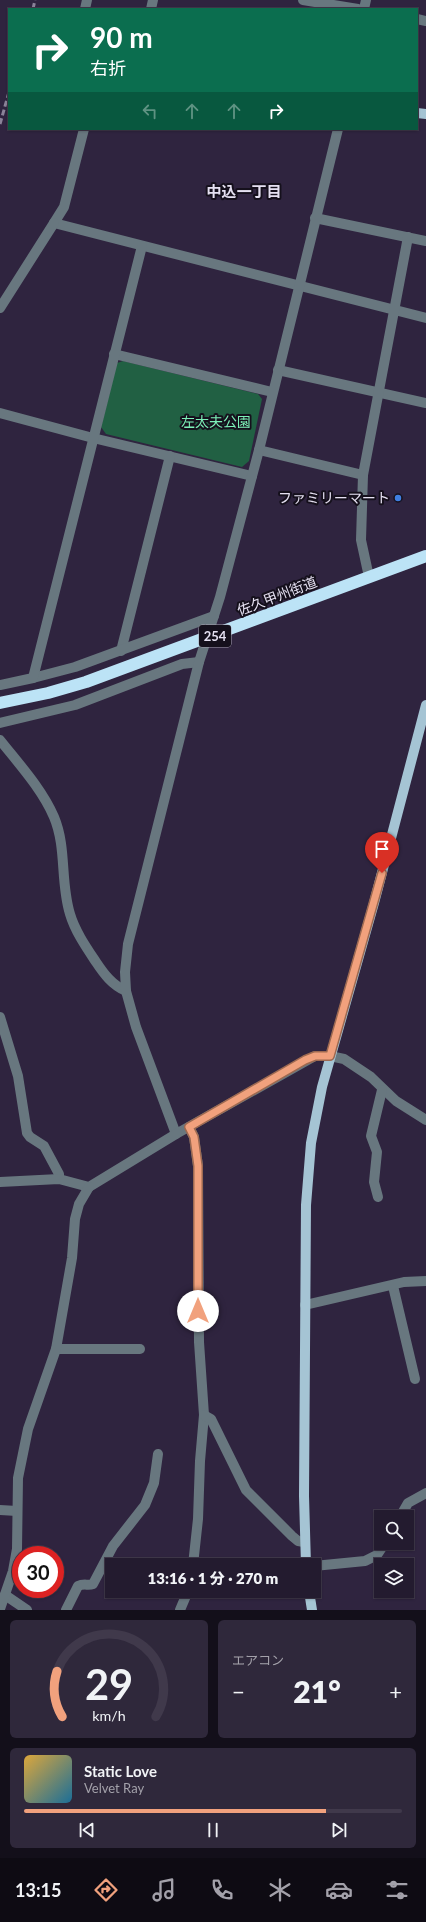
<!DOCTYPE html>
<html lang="ja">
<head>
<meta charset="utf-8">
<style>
	:root { --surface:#231b2f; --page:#2f283b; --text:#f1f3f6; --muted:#a3a1aa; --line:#40394b; --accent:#f1a17d }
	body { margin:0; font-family:Lato,"Noto Sans JP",sans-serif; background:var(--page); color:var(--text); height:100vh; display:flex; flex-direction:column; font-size:15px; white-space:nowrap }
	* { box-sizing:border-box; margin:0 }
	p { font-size:13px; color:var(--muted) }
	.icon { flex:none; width:22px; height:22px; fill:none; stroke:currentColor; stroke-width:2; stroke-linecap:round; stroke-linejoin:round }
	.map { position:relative; height:1610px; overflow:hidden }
	.panel { display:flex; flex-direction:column; gap:10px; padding:10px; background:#130f1a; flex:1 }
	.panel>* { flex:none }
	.guide { position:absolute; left:8px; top:8px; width:410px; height:122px; border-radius:0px; box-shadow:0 1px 3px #0004,0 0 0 1px var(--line); background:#0b6e4f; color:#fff; overflow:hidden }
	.controls { position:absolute; left:374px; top:1510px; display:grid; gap:8px }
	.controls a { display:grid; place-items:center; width:40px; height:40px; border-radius:0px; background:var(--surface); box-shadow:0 1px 3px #0004,0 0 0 1px var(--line); font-size:20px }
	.speed { position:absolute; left:12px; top:1546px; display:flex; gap:8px; font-size:20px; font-weight:700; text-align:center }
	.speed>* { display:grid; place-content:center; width:52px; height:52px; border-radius:50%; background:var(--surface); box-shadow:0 1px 3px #0004,0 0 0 1px var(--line); line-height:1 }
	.speed .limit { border:6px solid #d22; background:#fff; color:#111 }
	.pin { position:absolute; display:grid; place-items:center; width:34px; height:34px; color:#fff; margin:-41px -17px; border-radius:50% 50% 50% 0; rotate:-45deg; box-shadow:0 0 4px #0007 }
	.pin .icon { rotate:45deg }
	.me { position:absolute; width:44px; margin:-22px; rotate:0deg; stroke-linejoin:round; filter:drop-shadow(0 0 3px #0008) }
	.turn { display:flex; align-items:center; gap:14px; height:84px; padding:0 16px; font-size:18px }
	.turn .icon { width:52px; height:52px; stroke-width:2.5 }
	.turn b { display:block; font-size:28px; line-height:34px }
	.lanes { display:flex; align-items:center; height:38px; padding:0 16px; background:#0003; justify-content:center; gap:20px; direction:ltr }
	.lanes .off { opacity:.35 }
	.big { font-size:30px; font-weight:800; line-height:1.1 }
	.panel .tile { flex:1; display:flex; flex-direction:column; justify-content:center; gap:6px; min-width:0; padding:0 14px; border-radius:6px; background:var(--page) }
	.panel .dial { align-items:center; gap:0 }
	.dial svg { height:104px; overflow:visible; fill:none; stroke:var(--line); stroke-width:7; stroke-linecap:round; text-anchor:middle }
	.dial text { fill:var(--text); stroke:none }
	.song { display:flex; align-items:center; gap:12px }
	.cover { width:48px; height:48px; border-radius:6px; background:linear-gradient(135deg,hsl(40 70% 55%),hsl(200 70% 35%)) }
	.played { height:4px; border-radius:2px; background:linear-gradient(90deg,var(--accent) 80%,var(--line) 80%) }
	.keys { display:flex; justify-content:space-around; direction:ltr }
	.heat { display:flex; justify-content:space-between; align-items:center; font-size:22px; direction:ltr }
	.panel .tiles { flex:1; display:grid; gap:10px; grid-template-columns:1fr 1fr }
	.tile:last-child { grid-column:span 2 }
	.trip { position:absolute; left:105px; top:1558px; width:216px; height:40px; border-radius:0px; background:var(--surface); box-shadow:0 1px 3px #0004,0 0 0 1px var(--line); font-weight:800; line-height:40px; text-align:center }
	.tab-bar { display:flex; height:64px; justify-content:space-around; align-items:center; background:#0e0b13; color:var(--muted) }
	.tab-bar .icon { width:28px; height:28px }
	.tab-bar .selected { color:var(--accent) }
	.tab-bar b { font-size:18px; color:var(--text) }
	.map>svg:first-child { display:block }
	.green { fill:#216043 }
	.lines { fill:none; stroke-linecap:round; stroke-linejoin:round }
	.minor { stroke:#68777f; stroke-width:10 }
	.major { stroke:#a5c4d4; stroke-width:10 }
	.highway { stroke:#bce3f6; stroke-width:12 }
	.rail { stroke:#8b8399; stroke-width:3; stroke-dasharray:6 3; stroke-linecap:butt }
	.route-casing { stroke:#9d6951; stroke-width:10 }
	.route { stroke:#f1a17d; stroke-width:7 }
	.shop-dot { fill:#3f7fe0; stroke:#15101c; stroke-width:1.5 }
	.labels { text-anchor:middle; stroke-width:4; stroke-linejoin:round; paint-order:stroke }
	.shield { fill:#15101c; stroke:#a7a2b1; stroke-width:1 }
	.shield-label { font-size:13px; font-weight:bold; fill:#e5e0f1 }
	.park-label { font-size:14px; fill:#7df1b8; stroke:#15101c }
	.poi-label { font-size:14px; fill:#e5e0f1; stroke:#15101c; text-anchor:end }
	.street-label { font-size:14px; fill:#e5e0f1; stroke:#15101c }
	.neighbourhood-label { font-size:15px; font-weight:bold; fill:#e5e0f1; stroke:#15101c }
</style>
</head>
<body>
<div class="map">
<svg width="426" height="1610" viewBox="0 0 426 1610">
	<rect width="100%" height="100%" fill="#2f243f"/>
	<!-- green -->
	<polygon class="green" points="123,361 258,394 262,399 249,461 242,467 106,434 101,427 117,363"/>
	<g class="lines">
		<!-- minor -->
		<g class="minor">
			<polyline points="303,0 358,9"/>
			<polyline points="85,9 87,0"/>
			<polyline points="151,9 153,0"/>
			<polyline points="364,9 366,0"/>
			<polyline points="417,19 426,21"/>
			<polyline points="84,129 64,207 54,223 426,318"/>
			<polyline points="315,218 426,241"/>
			<polyline points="0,308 54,223"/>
			<polyline points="114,354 272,392"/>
			<polyline points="278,370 426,403"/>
			<polyline points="0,413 93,438 252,476"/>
			<polyline points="259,450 363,475"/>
			<polyline points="369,577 361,540 363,475 408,237"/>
			<polyline points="121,651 170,456"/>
			<polyline points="33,678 75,667 214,616"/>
			<polyline points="0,685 33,678 142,246"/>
			<polyline points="0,723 75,705 182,664 199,662"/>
			<path d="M 0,740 C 19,764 42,789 54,817 C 67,848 60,882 70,914 C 75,931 86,947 96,962 C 104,974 112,985 126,991"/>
			<polyline points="0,1017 18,1076 27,1133 30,1137 44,1146 59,1174 59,1179"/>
			<polyline points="189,1127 194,1137 198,1166 199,1342 204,1415 200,1461 198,1519 193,1565"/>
			<polyline points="176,1134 136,1027 126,991 125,972 128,944 199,662 220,597 259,450 338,129"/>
			<polyline points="0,1182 59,1179 89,1187 176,1134 315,1056 330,1056 344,1059 371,1077 396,1101 426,1120"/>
			<polyline points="378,1197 374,1182 377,1152 371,1136 382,1090"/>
			<polyline points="393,1286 415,1379"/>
			<polyline points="305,1305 404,1282 426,1281"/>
			<polyline points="56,1349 140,1349"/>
			<polyline points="204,1415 211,1419 246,1490 292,1536 298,1541 304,1542"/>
			<polyline points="0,1510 17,1511"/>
			<polyline points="400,1517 408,1503 426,1493"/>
			<polyline points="314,1566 365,1561 377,1555 385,1543"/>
			<polyline points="5,1595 27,1610"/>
			<polyline points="0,1609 13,1571 17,1549 18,1478 28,1429 56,1349 72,1258 75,1219 79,1204 89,1187"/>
			<path d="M 66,1610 L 78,1586 C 84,1583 88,1586 93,1584 L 113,1546 L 145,1505 L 154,1483 L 158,1454"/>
			<polyline points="180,1610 188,1591"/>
		</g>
		<!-- major -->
		<g class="major">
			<polyline points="417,113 426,114"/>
			<polyline points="306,1565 304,1496 306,1205 311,1143 322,1087 374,903 426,705"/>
			<polyline points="309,1591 312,1610"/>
		</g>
		<!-- highway -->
		<polyline class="highway" points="0,703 48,693 86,682 426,556"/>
		<!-- rail -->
		<g class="rail">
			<polyline points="33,9 35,0"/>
			<polyline points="0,124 9,92"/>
		</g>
	</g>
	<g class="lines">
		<defs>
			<polyline id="route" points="198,1311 198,1166 194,1137 189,1127 305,1060 315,1056 330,1056 382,873"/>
		</defs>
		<!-- route casing -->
		<use href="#route" class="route-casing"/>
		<!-- route -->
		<use href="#route" class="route"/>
	</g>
	<!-- markers -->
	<circle class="shop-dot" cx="398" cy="498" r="4"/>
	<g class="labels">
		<!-- shield labels -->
		<rect class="shield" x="199" y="625" width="32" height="22" rx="3"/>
		<g class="shield-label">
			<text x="215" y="641">254</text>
		</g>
		<!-- park labels -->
		<g class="park-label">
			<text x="216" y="427">左太夫公園</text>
		</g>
		<!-- poi labels -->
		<g class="poi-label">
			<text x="390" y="503">ファミリーマート</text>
		</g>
		<!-- street labels -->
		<g class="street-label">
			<text transform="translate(277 596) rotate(-21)" y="5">佐久甲州街道</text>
		</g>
		<!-- neighbourhood labels -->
		<g class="neighbourhood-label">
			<text x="244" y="197">中込一丁目</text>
		</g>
	</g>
</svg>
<div class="controls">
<a><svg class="icon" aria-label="search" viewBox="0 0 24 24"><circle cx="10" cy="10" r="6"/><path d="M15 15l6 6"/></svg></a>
<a><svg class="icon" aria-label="layers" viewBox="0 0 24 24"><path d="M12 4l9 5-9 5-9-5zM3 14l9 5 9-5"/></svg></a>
</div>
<div class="speed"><div class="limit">30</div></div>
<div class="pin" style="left:382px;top:873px;background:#d93025"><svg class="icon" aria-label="arrive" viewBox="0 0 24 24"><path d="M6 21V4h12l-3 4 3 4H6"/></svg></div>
<svg class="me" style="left:198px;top:1311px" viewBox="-20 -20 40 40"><circle r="19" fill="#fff"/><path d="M0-13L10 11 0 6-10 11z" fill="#f1a17d"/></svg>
<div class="trip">13:16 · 1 分 · 270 m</div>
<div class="guide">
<div class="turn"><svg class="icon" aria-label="right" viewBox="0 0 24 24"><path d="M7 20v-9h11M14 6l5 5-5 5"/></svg><div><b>90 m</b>右折</div></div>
<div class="lanes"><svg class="icon off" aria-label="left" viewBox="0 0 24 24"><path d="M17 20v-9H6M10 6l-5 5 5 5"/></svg><svg class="icon off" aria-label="ahead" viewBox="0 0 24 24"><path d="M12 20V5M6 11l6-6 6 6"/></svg><svg class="icon off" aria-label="ahead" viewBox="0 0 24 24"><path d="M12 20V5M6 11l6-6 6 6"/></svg><svg class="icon" aria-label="right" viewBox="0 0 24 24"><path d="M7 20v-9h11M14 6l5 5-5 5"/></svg></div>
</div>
</div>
<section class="panel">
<div class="tiles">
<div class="tile dial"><svg viewBox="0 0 100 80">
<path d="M14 69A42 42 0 1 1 86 69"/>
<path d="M14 69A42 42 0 0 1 10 34" stroke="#f1a17d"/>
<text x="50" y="56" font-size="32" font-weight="700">29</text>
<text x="50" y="72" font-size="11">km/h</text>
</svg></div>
<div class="tile"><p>エアコン</p>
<div class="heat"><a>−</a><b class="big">21°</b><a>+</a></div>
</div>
<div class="tile">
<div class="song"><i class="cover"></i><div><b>Static Love</b><p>Velvet Ray</p></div></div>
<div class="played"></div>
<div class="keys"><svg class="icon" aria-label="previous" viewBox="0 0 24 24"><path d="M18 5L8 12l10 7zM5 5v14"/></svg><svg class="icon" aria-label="pause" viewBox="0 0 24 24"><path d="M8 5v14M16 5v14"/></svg><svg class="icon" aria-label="next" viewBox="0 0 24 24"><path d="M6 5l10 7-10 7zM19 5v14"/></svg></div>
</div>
</div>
</section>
<nav class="tab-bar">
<b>13:15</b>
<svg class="icon selected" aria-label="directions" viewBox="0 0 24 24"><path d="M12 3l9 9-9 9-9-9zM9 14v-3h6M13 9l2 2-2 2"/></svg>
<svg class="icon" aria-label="music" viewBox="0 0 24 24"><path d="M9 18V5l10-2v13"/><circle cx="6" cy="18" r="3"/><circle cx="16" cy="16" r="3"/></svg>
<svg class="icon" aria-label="phone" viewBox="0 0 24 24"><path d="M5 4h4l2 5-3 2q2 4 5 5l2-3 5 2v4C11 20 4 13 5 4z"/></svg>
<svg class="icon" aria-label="climate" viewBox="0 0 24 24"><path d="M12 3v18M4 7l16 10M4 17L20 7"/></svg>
<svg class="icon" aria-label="car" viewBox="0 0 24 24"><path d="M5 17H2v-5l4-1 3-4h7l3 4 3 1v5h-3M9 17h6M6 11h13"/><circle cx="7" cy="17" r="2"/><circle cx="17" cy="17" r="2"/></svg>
<svg class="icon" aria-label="filters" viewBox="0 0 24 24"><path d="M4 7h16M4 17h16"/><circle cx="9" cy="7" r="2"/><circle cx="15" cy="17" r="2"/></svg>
</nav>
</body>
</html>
